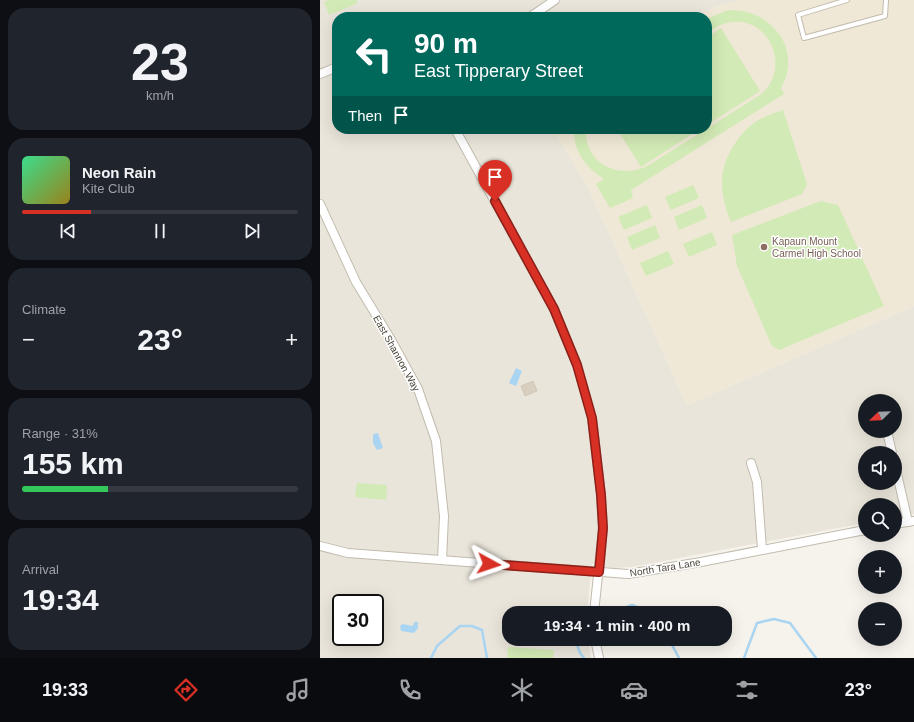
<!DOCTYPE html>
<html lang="en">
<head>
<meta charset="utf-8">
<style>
	:root { --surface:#171b24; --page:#20242c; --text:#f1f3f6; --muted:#9ea1a6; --line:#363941; --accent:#d93025 }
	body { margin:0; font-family:Arial,sans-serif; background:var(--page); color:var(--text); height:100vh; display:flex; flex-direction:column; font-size:15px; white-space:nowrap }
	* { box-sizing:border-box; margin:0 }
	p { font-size:13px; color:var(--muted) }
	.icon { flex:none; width:22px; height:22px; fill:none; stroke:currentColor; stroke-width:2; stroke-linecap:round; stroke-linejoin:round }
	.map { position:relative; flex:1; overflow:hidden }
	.details { display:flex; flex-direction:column; gap:8px; padding:8px; background:#0d0f14; width:320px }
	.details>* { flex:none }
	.banner { position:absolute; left:12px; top:12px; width:380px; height:122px; border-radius:16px; box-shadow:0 4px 16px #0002; background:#00695c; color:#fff; overflow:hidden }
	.needle { width:26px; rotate:247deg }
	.buttons { position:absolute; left:538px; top:394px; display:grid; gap:8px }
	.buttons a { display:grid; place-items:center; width:44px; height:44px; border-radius:50%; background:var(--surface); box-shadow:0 4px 16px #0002; font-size:20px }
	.speed { position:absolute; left:12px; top:594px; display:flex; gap:8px; font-size:20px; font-weight:700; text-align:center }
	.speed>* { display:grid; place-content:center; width:52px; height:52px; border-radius:50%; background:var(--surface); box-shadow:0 4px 16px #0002; line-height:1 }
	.speed .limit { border:2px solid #111; border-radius:6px; background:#fff; color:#111 }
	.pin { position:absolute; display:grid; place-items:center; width:34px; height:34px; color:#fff; margin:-41px -17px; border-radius:50% 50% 50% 0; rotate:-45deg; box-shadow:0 0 4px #0007 }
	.pin .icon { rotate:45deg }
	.me { position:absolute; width:44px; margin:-22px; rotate:95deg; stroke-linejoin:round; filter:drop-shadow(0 0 3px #0008) }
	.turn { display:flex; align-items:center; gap:14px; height:84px; padding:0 16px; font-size:18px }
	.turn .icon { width:52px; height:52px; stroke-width:2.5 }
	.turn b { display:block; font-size:28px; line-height:34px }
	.then { display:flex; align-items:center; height:38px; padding:0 16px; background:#0003; gap:8px; font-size:15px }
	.big { font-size:30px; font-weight:600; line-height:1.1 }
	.details .tile { flex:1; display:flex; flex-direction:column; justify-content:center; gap:6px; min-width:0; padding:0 14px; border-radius:16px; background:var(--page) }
	.details .dial { align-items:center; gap:0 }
	.dial b { font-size:52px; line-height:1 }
	.song { display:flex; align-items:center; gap:12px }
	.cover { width:48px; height:48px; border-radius:6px; background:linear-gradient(135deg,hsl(150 70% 55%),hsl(50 70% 35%)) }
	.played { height:4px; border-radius:2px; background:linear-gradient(90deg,var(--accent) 25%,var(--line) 25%) }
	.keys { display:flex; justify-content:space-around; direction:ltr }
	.heat { display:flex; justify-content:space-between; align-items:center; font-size:22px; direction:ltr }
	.charge { height:6px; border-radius:3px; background:linear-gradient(90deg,#34c759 31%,var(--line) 0) }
	.trip { position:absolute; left:182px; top:606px; width:230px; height:40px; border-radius:16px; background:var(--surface); box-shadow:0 4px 16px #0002; font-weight:600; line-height:40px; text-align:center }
	.tabs { display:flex; height:64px; justify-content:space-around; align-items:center; background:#090b0e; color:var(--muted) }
	.tabs .icon { width:28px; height:28px }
	.tabs .on { color:var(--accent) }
	.tabs b { font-size:18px; color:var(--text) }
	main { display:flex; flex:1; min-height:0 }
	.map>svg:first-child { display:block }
	.residential { fill:#eae5da; fill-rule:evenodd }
	.education { fill:#efe8d6 }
	.green { fill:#d2eab5 }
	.water { fill:#a9d4f2 }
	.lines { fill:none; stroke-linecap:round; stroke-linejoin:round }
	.stream { stroke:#a9d4f2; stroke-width:2.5 }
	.building { fill:#d8cfc1; stroke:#d3c7b4 }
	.service-casing { stroke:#c2bbae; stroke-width:6 }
	.minor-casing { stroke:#c2bbae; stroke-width:10 }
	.service { stroke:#fff; stroke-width:4 }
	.minor { stroke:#fff; stroke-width:8 }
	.route-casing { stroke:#8d1f18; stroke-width:10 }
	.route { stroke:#d93025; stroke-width:7 }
	.education-dot { fill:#8d6e63; stroke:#fff; stroke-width:1.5 }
	.labels { text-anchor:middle; stroke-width:3; stroke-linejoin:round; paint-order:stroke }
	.education-label { font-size:10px; fill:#785e54; stroke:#fff; text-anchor:start }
	.street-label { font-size:10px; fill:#4b4439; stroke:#fff }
</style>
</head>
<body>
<main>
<section class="details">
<div class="tile dial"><b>23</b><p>km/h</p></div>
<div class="tile">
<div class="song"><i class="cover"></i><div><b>Neon Rain</b><p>Kite Club</p></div></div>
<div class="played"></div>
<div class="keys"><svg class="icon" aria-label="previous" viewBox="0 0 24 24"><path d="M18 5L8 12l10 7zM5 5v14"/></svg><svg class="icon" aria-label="pause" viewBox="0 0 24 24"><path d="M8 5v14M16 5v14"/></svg><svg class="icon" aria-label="next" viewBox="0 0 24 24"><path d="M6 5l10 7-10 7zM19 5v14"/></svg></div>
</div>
<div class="tile"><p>Climate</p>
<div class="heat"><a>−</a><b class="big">23°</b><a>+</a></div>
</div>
<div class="tile"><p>Range · 31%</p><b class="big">155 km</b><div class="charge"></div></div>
<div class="tile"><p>Arrival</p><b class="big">19:34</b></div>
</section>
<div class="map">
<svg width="594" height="658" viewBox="0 0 594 658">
	<rect width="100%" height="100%" fill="#f6f3ec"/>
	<!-- residential -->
	<path class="residential" d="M 0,0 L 419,0 L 396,7 L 378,17 L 17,17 L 17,129 L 233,129 L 268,187 L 367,405 L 594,306 L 594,514 L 575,518 L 575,505 L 545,505 L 545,523 L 312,567 L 293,568 L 272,564 L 267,613 L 189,613 L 189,639 L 268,639 L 271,658 L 0,658 ZM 545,401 L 575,401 L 575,431 L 545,431 ZM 545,453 L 575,453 L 575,483 L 545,483 ZM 21,603 L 55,603 L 55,637 L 21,637 Z"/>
	<!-- education -->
	<polygon class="education" points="419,0 594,0 594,306 367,405 268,187 233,129 387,129 387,17 378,17 396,7"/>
	<!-- green -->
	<g class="green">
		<polygon points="9,0 36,0 38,3 9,15 4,2"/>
		<path d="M 411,10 C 452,10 483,50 461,88 L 464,94 L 311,190 L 313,198 L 290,208 L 276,184 L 284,179 C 266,168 253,151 254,129 L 266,129 C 264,164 300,181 329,165 L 440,95 C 473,69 449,13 407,23 C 399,25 393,29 387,33 L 387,19 L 405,11 Z"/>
		<polygon points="401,28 440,91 387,125 387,37"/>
		<path d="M 463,110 L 487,184 L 482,194 L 411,222 C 405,208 401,191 402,177 C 404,159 416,138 430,126 C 439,118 452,114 463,110 Z"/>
		<polygon points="297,129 380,129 321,167"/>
		<polygon points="373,185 379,198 351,210 345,197"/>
		<polygon points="501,201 518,205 564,306 459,350 452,346 417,266 412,235"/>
		<polygon points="327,205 332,218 304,230 298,217"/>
		<polygon points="382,205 387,218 359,230 354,217"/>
		<polygon points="335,225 340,238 312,250 307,237"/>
		<polygon points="392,232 397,245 369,257 363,244"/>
		<polygon points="348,251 354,264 326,276 320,263"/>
		<polygon points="37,483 67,485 66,500 35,497"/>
		<polygon points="188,647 234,650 233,658 187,658"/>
	</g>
	<!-- water -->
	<g class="water">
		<polygon points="196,368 202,371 196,386 189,383"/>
		<polygon points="58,433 63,448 57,450 53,443 53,434"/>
		<polygon points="94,622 98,622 98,628 94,633 81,631 80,626 83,624 92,626 94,624"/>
	</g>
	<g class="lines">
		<!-- stream -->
		<g class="stream">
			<polyline points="290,613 312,605 333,613"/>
			<polyline points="257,639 256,642 260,653 264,658"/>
			<polyline points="349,639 359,658"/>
			<polyline points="111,658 117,646 140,626 152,626 162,630 167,658"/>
			<polyline points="424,658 437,623 454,619 470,623 496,658"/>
		</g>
	</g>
	<!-- building -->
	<polygon class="building" points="213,381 217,391 205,396 201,386"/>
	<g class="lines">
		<defs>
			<polyline id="service" points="527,0 478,15 484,38 565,16 566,0"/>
			<g id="minor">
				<polyline points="210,17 235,0"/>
				<polyline points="0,74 17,67"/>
				<polyline points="135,129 234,309 257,365 272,418 281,495 283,528 274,613"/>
				<polyline points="0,204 36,282 70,338 98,389 116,441 124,516 122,560"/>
				<polyline points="567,431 572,453"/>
				<polyline points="431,463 437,482 442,549"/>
				<polyline points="575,465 588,522"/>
				<polyline points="575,524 594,521"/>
				<polyline points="0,546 28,553 308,574 381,562 545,530"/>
				<polyline points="275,639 279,658"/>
			</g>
		</defs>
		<!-- service casing -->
		<use href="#service" class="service-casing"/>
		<!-- minor casing -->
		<use href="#minor" class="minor-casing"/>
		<!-- service -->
		<use href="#service" class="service"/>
		<!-- minor -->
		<use href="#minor" class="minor"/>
	</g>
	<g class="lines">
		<defs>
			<polyline id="route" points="169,564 279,572 283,528 281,495 272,418 257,365 234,309 175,201"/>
		</defs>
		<!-- route casing -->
		<use href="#route" class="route-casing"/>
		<!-- route -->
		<use href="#route" class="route"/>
	</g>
	<!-- markers -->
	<circle class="education-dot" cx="444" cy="247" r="4"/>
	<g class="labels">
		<!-- education labels -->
		<g class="education-label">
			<text x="452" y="245">Kapaun Mount<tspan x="452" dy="12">Carmel High School</tspan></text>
		</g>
		<!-- street labels -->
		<g class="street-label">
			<text transform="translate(77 353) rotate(61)" y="4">East Shannon Way</text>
			<text transform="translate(345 567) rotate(-9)" y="4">North Tara Lane</text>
		</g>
	</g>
</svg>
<div class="buttons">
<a><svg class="needle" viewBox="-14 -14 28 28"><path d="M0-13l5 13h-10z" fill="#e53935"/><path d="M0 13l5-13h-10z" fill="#9ea1a6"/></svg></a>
<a><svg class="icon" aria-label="sound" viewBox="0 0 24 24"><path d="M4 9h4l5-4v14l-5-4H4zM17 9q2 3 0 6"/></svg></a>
<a><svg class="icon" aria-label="search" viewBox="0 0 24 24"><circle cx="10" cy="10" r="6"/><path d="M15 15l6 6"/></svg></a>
<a>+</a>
<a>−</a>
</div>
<div class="speed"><div class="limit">30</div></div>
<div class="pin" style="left:175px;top:201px;background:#d93025"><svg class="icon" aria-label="arrive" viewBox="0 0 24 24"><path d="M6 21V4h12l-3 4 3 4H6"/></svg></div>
<svg class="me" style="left:169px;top:564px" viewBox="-20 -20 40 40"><path d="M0-17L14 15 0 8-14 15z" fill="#d93025" stroke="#fff" stroke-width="4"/></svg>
<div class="trip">19:34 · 1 min · 400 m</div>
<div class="banner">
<div class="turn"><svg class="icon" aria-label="left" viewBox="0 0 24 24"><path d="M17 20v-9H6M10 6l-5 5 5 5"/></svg><div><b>90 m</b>East Tipperary Street</div></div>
<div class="then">Then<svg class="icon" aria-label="arrive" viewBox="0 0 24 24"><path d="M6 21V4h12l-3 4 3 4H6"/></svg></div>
</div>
</div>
</main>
<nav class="tabs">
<b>19:33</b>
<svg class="icon on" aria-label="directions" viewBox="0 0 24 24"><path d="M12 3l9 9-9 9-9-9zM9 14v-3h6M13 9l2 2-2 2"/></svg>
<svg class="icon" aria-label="music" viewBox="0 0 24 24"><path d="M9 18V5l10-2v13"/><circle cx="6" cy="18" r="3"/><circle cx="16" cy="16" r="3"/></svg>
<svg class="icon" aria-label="phone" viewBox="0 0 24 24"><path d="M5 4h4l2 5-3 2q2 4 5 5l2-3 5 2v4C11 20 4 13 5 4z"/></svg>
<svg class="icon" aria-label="climate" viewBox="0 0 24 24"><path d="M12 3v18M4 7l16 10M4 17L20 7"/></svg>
<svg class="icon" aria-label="car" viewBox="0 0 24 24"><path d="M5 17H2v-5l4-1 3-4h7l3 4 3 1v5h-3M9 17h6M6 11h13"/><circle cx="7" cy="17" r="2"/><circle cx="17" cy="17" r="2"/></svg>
<svg class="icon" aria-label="filters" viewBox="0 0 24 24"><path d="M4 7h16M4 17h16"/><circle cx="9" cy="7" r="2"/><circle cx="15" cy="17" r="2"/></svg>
<b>23°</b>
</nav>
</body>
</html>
